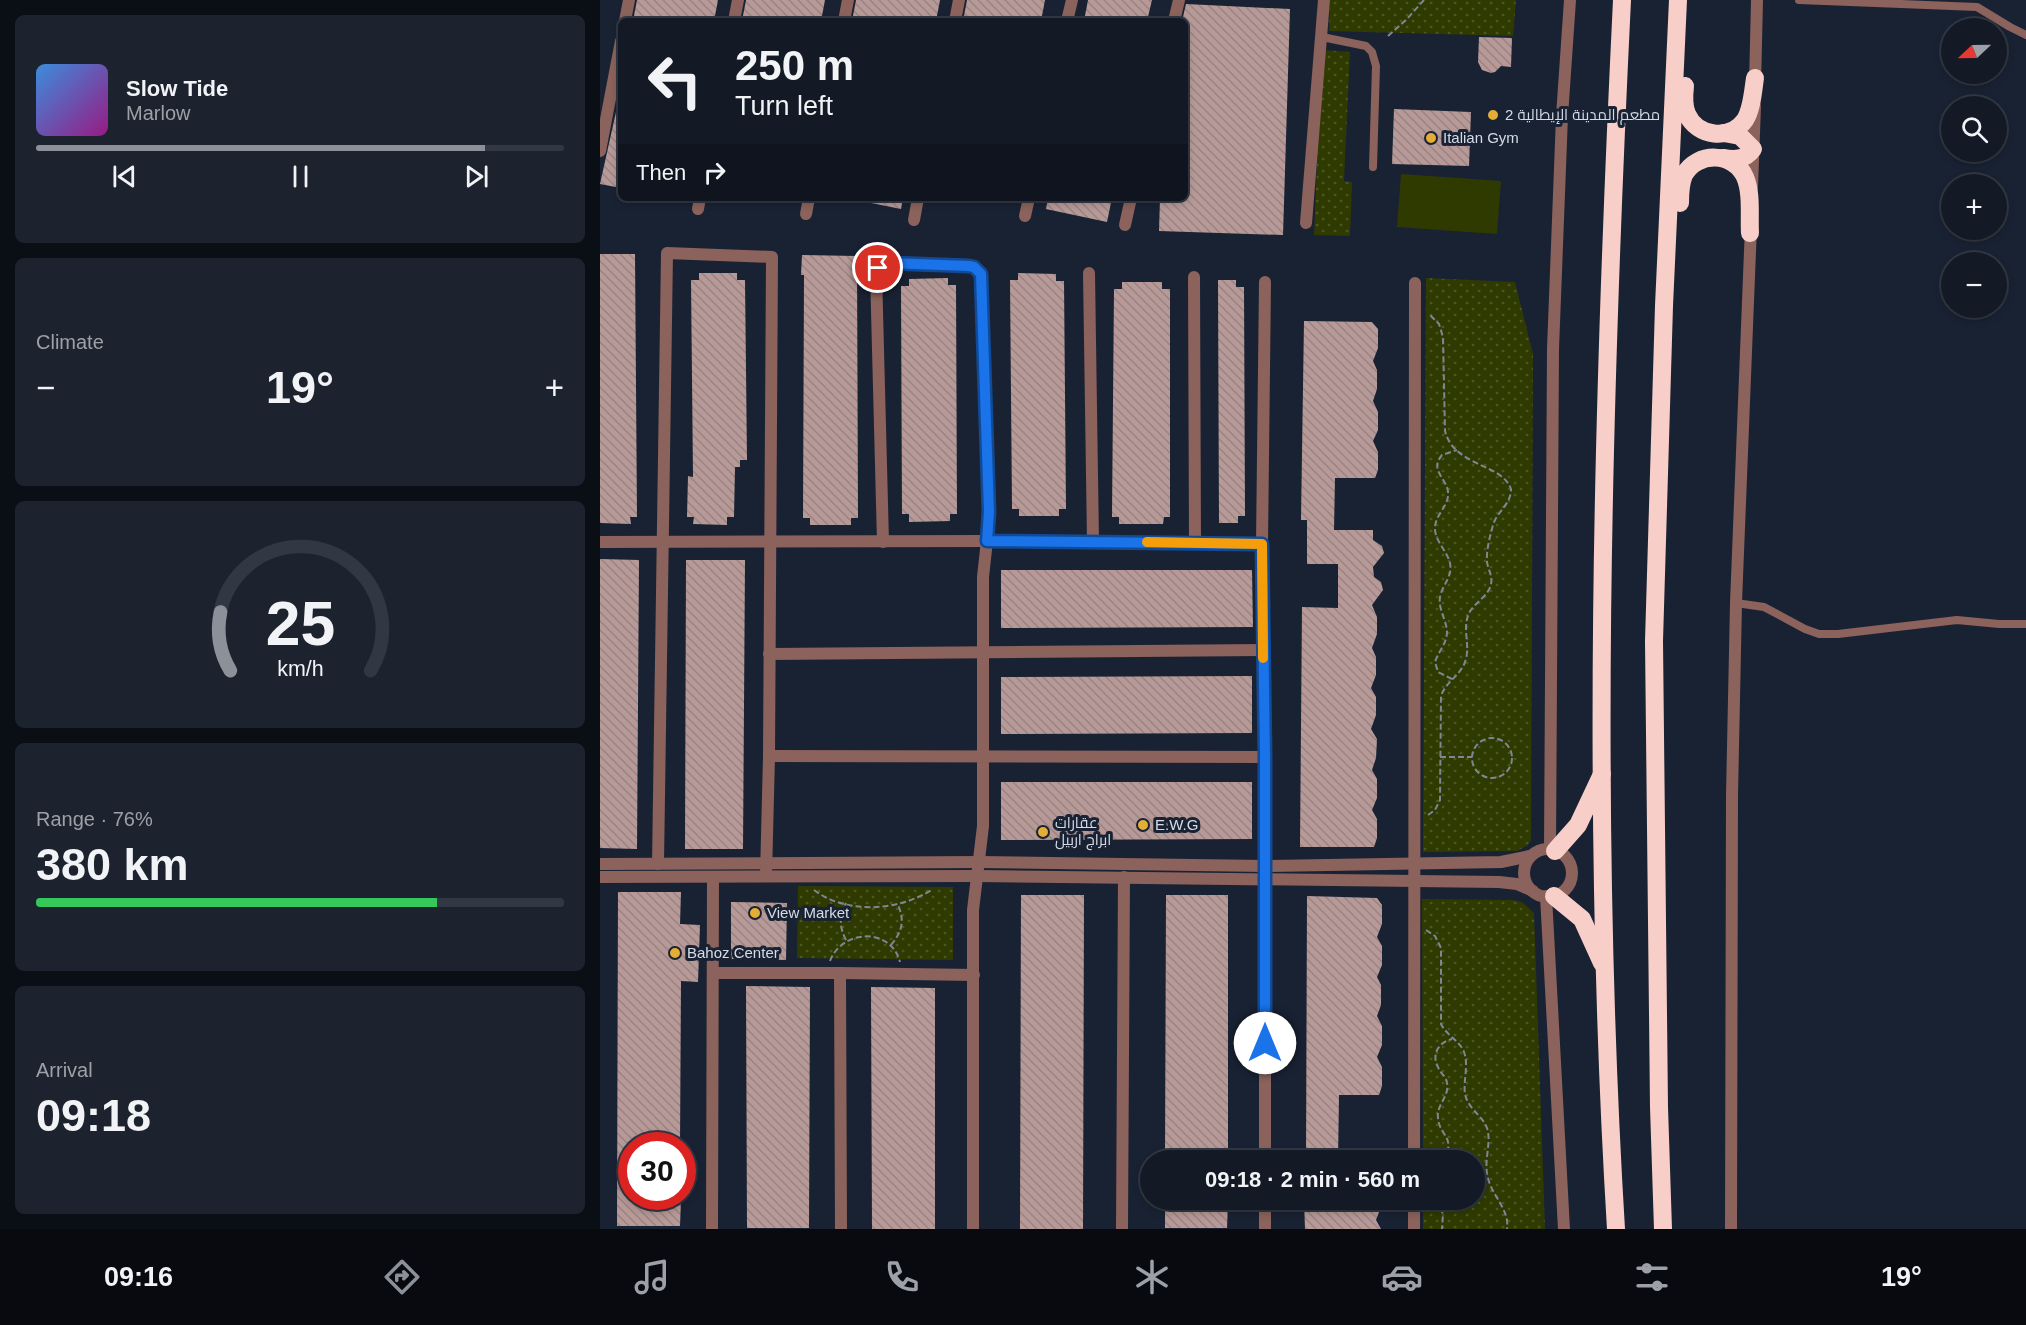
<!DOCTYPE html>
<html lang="en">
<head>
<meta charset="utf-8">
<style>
	:root { --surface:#131a26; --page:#1c232e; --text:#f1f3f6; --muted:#9da1a7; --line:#323843; --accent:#8c9099 }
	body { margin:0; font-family:Helvetica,Cairo,sans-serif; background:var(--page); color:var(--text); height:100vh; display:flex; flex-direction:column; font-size:22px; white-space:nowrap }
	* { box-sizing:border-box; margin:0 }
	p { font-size:20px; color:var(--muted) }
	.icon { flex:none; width:33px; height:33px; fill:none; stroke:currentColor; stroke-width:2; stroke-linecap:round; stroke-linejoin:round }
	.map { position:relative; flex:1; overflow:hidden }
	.panel { display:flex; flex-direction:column; gap:15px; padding:15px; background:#0a0e15; width:600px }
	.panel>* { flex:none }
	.hud { position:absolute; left:18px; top:18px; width:570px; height:183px; border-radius:9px; box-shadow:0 3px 9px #0003,0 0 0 2px var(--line); background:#131a26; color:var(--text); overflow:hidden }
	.needle { width:39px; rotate:248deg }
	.fabs { position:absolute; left:1341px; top:18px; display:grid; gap:12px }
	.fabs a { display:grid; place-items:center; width:66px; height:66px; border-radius:50%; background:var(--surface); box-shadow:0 3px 9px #0003,0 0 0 2px var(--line); font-size:30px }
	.speed { position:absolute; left:18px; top:1132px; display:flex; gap:12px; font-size:30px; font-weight:700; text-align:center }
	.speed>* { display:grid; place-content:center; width:78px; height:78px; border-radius:50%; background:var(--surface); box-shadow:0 3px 9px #0003,0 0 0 2px var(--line); line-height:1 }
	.speed .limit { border:9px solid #d22; background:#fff; color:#111 }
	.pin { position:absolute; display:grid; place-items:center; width:51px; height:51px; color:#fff; margin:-26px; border:3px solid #fff; border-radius:50%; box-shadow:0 2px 6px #0007 }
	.me { position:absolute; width:66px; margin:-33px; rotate:0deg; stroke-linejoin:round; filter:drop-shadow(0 0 4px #0008) }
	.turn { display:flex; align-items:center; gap:21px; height:126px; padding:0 18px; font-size:27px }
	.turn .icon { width:78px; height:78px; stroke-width:2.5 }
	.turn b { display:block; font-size:42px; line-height:51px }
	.then { display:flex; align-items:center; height:57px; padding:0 18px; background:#0003; gap:12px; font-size:22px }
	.big { font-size:45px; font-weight:700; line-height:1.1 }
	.panel .tile { flex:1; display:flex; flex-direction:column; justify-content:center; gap:9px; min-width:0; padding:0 21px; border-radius:9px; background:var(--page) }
	.panel .dial { align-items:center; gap:0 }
	.dial svg { height:156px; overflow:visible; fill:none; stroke:var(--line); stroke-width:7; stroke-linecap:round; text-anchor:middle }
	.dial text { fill:var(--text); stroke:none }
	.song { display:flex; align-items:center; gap:18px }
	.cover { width:72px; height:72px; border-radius:9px; background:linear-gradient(135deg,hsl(210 70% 55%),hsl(310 70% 35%)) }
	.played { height:6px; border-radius:3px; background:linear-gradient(90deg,var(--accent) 85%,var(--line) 85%) }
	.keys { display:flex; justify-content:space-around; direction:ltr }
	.heat { display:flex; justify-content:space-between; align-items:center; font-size:33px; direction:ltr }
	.charge { height:9px; border-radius:4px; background:linear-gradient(90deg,#34c759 76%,var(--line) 0) }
	.trip { position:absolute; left:540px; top:1150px; width:345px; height:60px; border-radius:30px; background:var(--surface); box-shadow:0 3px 9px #0003,0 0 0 2px var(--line); font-weight:700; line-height:60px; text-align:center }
	.dock { display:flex; height:96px; justify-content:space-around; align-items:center; background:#080a0f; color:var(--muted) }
	.dock .icon { width:42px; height:42px }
	.dock .active { color:var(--accent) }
	.dock b { font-size:27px; color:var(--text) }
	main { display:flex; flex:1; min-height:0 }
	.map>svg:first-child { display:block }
	.grass { fill:url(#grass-dots) }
	.pitch { fill:#2f3a00 }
	.building { fill:url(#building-back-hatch) }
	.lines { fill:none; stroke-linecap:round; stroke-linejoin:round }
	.path { stroke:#7f8795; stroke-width:2; stroke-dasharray:6 3; stroke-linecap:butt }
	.service { stroke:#8b625c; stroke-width:8 }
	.minor { stroke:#8b625c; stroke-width:12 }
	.tertiary { stroke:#8b625c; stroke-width:12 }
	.motorway { stroke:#f8cec8; stroke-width:18 }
	.route-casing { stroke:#114b97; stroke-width:15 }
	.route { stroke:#1a73e8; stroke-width:10 }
	.slow { stroke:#f59e0b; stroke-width:10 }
	.poi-dot { fill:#e4ad35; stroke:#192233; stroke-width:2 }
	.labels { text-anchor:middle; stroke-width:6; stroke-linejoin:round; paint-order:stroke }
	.poi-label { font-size:15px; fill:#d5dce7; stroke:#192233; text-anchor:start }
</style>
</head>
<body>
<main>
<section class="panel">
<div class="tile">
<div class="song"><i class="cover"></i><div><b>Slow Tide</b><p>Marlow</p></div></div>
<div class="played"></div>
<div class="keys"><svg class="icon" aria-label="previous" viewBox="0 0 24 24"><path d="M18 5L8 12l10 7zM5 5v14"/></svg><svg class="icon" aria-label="pause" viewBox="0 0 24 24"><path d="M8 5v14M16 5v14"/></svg><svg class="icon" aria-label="next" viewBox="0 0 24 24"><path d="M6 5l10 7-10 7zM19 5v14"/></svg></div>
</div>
<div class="tile"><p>Climate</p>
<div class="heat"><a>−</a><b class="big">19°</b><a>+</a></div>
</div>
<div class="tile dial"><svg viewBox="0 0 100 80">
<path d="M14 69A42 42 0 1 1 86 69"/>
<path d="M14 69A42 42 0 0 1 9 39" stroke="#8c9099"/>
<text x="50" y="56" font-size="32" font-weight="700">25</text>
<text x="50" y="72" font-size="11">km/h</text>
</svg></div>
<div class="tile"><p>Range · 76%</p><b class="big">380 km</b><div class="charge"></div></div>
<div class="tile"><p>Arrival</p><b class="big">09:18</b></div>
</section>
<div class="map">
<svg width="1426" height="1229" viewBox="0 0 1426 1229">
	<defs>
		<pattern id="grass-dots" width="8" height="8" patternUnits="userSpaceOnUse" patternTransform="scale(1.5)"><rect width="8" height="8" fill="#2f3a00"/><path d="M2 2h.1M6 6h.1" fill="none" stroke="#4c5625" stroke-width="1.8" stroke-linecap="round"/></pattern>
		<pattern id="building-back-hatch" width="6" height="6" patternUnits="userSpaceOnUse" patternTransform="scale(1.5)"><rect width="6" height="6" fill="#b79a98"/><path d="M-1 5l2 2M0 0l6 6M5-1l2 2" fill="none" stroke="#998483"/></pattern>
	</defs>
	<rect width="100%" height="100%" fill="#192233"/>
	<!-- grass -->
	<g class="grass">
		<polygon points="730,0 916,0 913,36 729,31"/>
		<polygon points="722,50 750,52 744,181 752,182 750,236 714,235"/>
		<polygon points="826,278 915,282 933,354 931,840 928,845 917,851 823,852"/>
		<polygon points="198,886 353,887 353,960 197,958"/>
		<polygon points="822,899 913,900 922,902 934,913 945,1229 823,1229 823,1200 874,1200 874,1161 823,1161"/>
	</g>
	<!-- pitch -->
	<polygon class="pitch" points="801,174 901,181 897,234 797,227"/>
	<!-- building -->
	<g class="building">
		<polygon points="37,0 118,0 114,21 33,21"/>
		<polygon points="146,0 225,0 221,21 142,21"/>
		<polygon points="256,0 340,0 336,21 252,21"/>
		<polygon points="367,0 445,0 441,21 363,21"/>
		<polygon points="488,0 552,0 547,21 484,21"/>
		<polygon points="586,4 690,9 683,235 559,231 560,198 585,198 585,21 582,21"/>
		<polygon points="879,37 912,38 911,67 901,66 895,72 891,73 882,70 878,62"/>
		<polygon points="18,103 21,103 21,188 0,184"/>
		<polygon points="794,109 871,112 869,166 792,164"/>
		<polygon points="271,198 303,198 301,209 271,203"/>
		<polygon points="448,198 512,198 507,222 446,209"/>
		<polygon points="0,254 35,254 37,517 30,517 31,524 0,523"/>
		<polygon points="202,255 257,256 258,518 251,518 251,525 210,525 210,518 203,518 204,275 201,275"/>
		<polygon points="99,273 137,273 137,280 145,280 147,460 140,460 140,467 135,467 134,517 127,517 127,525 93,524 94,517 87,517 88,476 93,477 91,280 99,280"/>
		<polygon points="418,273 456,274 456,281 464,281 466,509 459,509 459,516 419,516 419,509 412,509 410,280 418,280"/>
		<polygon points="348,278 348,285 356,285 357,514 350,514 350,521 309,522 309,514 302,514 301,286 309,286 309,279"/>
		<polygon points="618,280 636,280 636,287 644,287 645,516 638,516 638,523 619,523"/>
		<polygon points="522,282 562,282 562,289 570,289 570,517 564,517 563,524 519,524 519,517 512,517 514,289 522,289"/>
		<polygon points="704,321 772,322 778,329 778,348 773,361 777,370 777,389 773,401 778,412 778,430 773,441 778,452 778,470 775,478 735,478 734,530 773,530 773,540 782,546 784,553 773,567 774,577 781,582 783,590 772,605 777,617 777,634 772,648 776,657 776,675 771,688 776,697 776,715 771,729 777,739 776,758 772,770 777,779 777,798 772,810 777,819 777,838 774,847 700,847 702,607 738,608 738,564 707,564 707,520 701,520"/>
		<polygon points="0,559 39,560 37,849 0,848"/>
		<polygon points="86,560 145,560 143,849 85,849"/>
		<polygon points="401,570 652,570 653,627 401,628"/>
		<polygon points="652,676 652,733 401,734 401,677"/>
		<polygon points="401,782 652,782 652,839 401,840"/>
		<polygon points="18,892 81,892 80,924 100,925 98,982 81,981 80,1146 32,1146 32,1199 81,1200 80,1226 17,1226"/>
		<polygon points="421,895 484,895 483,1229 420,1229"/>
		<polygon points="566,895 628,895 628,1161 565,1161"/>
		<polygon points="707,896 777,898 782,905 782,924 777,937 782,946 782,965 777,977 781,985 781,1005 777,1016 782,1026 782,1045 777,1057 782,1067 782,1086 779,1095 739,1095 738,1161 706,1161"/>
		<polygon points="131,902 187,903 186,960 131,959"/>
		<polygon points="146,986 210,987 209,1228 147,1228"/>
		<polygon points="271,987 335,988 335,1229 272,1229"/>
		<polygon points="704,1200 781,1200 781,1207 776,1220 781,1229 705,1229"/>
		<polygon points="565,1201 628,1201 627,1228 565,1228"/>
	</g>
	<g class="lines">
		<!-- path -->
		<g class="path">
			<polyline points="788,36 806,20 824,0"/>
			<path d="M 852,679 L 838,672 L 835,662 C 838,652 846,645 847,633 C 847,620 838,610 840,597 C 842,585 853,577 850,563 C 847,551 836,542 835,530 C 834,516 847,508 848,496 C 850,479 828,472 842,455 L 857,450"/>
			<circle cx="892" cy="758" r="20"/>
			<polyline points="840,757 872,757"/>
			<path d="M 828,815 L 835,810 L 840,800 L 841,696 C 846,681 862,675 866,659 C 870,643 862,629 869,613 C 875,602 889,596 891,584 C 893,576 888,570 887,562 C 886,551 890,536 893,525 C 897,511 911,505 911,489 C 902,463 854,467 845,431 L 843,337 L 839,324 L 829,314"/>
			<path d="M 214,890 C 247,915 300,911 333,889"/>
			<path d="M 826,930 L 835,936 L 841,948 L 841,1024 C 847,1036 860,1041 864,1052 C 869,1066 863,1080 865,1094 C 868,1109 882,1115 887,1128 C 892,1143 883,1161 888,1178 C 892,1196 910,1210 907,1229"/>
			<path d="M 246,940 C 239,926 239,917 246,903"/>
			<path d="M 291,945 C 302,932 305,921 298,905"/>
			<path d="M 230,961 C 242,929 291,927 300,962"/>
			<path d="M 844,1161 C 856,1135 840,1138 838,1118 C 836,1105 850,1096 847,1083 C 846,1076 840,1073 838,1067 C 831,1054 839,1042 852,1039"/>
			<polyline points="836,1200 843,1214 842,1229"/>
		</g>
		<!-- service -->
		<g class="service">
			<polyline points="1199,0 1377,7 1410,27 1426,35"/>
			<polyline points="722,37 766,46 772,52 776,66 773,167"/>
			<polyline points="1136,603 1164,607 1205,629 1219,634 1238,634 1357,620 1399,624 1426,624"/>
		</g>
		<!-- minor -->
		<g class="minor">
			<polyline points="25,21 29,0"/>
			<polyline points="134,21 138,0"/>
			<polyline points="244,21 248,0"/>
			<polyline points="355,21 359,0"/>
			<polyline points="467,21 472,0"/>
			<polyline points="574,21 579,0"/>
			<polyline points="0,151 21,41"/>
			<polyline points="98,209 100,198"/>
			<polyline points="206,214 209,198"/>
			<polyline points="425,216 429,198"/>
			<polyline points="314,220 318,198"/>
			<polyline points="706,223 724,0"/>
			<polyline points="525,225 531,198"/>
			<polyline points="489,273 493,542"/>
			<polyline points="594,277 595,543"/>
			<polyline points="0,542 387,541 662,544"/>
			<polyline points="283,542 276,272 281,265 289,263 374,267 381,274 382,280 389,522 383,577 383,826 373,910 373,1229"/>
			<polyline points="169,654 663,650"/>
			<polyline points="169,756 665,757"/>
			<polyline points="0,864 379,862 665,866 901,862 930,856"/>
			<polyline points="58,864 67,253 172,257 169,756 166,876"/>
			<polyline points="0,877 377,876 899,882 917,884 933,891"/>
			<polyline points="113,973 240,973 374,975"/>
			<polyline points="240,973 241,1229"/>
			<polyline points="665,1161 665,757 662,544 665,282"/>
			<polyline points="814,1161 815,283"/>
			<polyline points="112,1229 113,877"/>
			<polyline points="522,1229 524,877"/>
			<polyline points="665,1229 665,1200"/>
			<polyline points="814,1229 814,1200"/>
		</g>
		<!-- tertiary -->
		<g class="tertiary">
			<polyline points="1155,85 1157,0"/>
			<polyline points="1152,187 1155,106"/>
			<polyline points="950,849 953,349 962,116 970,0"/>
			<circle cx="948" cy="873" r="24"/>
			<polyline points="946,896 964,1229"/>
			<polyline points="1131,1229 1132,795 1136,603 1151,226"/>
		</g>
		<!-- motorway -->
		<g class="motorway">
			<path d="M 1085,86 C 1084,95 1083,105 1087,114 C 1097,137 1130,141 1145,120 C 1152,109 1153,91 1155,78"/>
			<path d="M 1123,158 C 1135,160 1145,160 1153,149 L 1140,136 L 1124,133"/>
			<path d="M 1080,203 C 1080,194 1080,184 1084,175 C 1097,151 1134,152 1145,177 C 1152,193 1149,216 1150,233"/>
			<polyline points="955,851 978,825 1002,774"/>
			<polyline points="954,896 982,919 1002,963"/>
			<path d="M 1016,1229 C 991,820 1002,409 1022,0"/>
			<polyline points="1063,1229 1059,1107 1054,641 1064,306 1078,0"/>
		</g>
	</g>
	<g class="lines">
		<defs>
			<polyline id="route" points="278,268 289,263 369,266 374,267 381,274 389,512 387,541 662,544 665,757 665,1043"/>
		</defs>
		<!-- route casing -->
		<use href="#route" class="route-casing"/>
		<!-- route -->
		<use href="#route" class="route"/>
		<!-- slow -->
		<polyline class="slow" points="547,542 662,544 663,658"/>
	</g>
	<!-- markers -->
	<g class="poi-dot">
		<circle cx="893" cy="115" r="6"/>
		<circle cx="831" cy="138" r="6"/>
		<circle cx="543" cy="825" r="6"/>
		<circle cx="443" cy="832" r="6"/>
		<circle cx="155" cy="913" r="6"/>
		<circle cx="75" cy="953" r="6"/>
	</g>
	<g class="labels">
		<!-- poi labels -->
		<g class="poi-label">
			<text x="905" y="120">مطعم المدينة الإيطالية 2</text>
			<text x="843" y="143">Italian Gym</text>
			<text x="455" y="828">عقارات<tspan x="455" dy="17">ابراج اربیل</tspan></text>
			<text x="555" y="830">E.W.G</text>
			<text x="167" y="918">View Market</text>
			<text x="87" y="958">Bahoz Center</text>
		</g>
	</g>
</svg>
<div class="fabs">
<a><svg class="needle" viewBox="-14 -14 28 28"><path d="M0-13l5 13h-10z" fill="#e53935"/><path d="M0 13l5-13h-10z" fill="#9da1a7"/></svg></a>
<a><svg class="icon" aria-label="search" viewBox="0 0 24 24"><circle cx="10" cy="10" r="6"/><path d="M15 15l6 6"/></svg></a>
<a>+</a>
<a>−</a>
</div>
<div class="speed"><div class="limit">30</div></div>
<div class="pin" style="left:278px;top:268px;background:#d93025"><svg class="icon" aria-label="arrive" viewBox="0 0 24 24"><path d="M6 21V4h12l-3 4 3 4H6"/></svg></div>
<svg class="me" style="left:665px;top:1043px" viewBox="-20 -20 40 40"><circle r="19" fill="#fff"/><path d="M0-13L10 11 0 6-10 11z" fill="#1a73e8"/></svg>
<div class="trip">09:18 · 2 min · 560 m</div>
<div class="hud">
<div class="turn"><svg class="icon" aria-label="left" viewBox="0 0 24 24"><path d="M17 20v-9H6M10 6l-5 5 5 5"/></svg><div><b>250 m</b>Turn left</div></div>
<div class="then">Then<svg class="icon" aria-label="right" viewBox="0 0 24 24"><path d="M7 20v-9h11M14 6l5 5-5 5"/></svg></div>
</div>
</div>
</main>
<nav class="dock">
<b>09:16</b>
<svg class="icon active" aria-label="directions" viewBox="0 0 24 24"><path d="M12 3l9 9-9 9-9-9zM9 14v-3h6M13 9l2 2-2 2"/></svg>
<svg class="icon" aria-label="music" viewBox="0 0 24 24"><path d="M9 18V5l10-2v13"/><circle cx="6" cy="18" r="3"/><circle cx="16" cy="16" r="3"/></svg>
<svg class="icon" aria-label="phone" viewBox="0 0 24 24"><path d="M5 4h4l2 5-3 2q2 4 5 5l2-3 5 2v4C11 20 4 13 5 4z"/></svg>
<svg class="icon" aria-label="climate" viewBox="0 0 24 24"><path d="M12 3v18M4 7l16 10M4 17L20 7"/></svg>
<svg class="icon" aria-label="car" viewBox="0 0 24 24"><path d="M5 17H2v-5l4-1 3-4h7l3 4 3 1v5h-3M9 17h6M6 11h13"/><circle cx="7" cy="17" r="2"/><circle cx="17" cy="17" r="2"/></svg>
<svg class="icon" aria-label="filters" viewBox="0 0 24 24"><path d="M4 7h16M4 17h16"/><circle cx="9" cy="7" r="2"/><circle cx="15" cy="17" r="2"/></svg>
<b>19°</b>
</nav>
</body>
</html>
